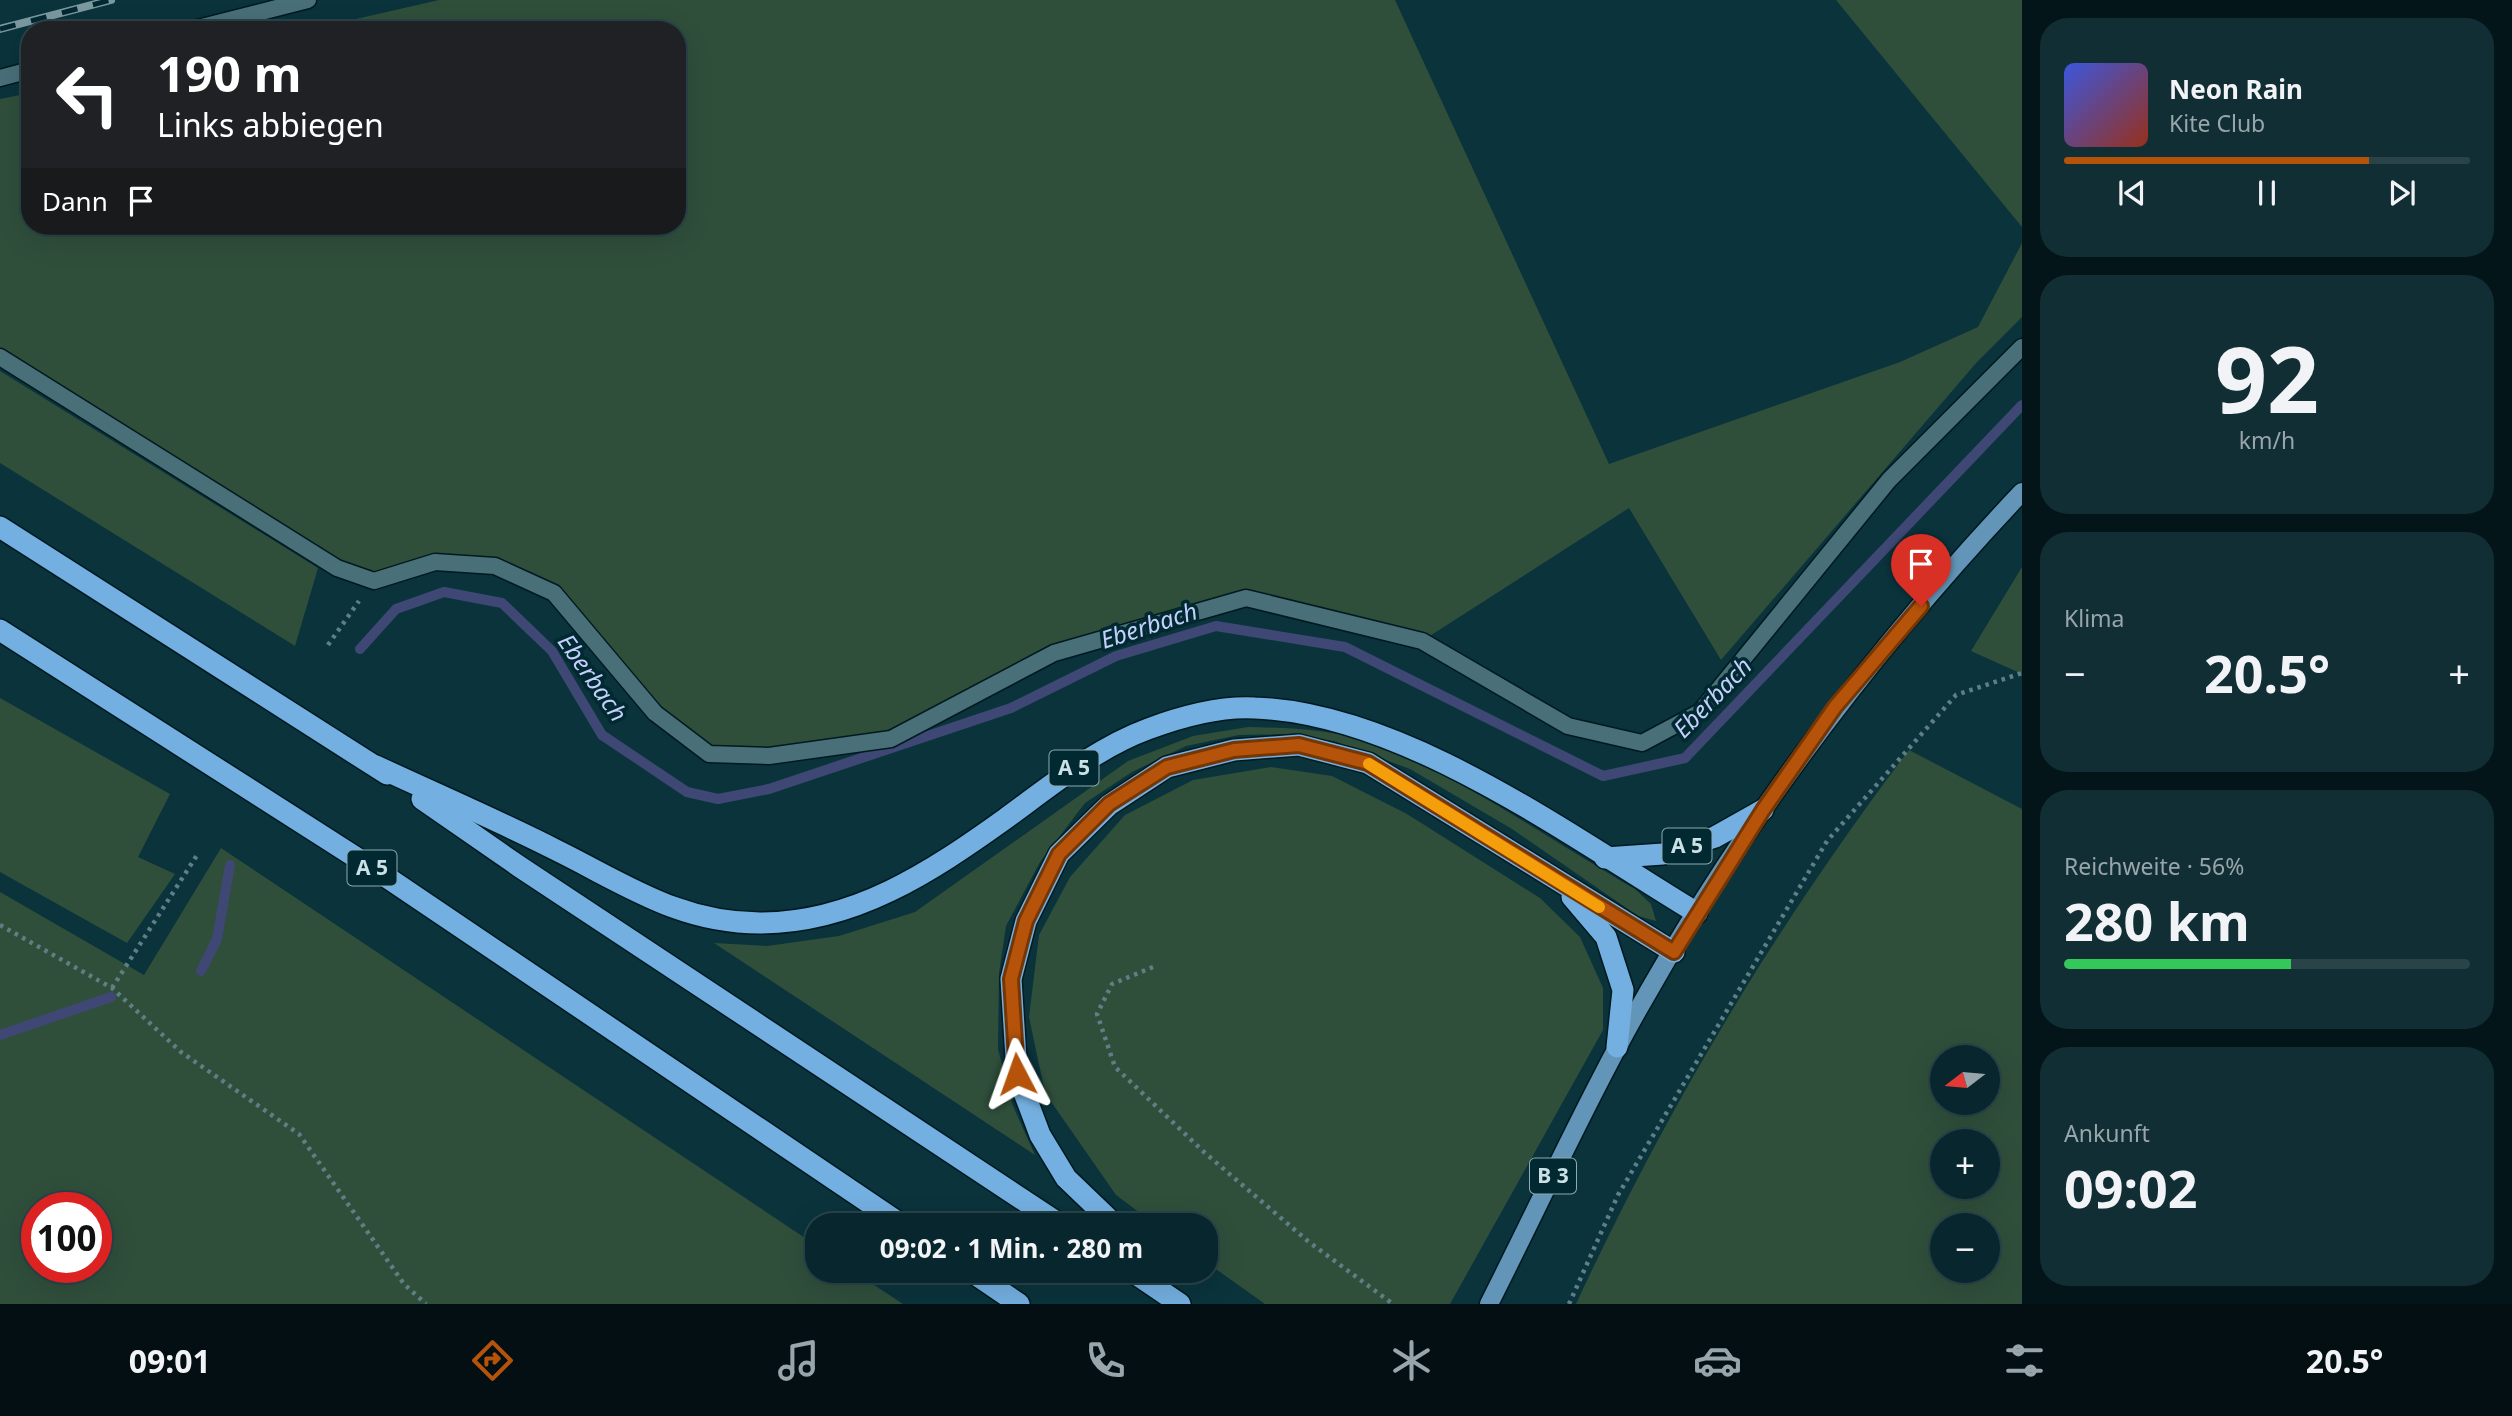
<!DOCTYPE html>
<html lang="de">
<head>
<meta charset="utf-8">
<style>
	:root { --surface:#08262d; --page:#112e35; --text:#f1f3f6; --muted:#98a5aa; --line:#294349; --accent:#b45309 }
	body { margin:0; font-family:"Noto Sans",sans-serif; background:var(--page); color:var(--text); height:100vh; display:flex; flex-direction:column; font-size:26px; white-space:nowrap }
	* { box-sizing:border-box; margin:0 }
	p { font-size:23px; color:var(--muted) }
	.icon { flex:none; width:38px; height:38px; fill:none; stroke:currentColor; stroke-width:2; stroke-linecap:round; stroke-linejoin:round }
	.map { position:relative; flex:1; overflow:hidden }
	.details { display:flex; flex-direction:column; gap:18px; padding:18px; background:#041519; width:490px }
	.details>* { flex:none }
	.banner { position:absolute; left:21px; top:21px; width:665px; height:214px; border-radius:28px; box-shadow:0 7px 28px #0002,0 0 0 2px var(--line); background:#202124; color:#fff; overflow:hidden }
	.needle { width:46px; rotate:254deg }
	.buttons { position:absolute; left:1930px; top:1045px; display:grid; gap:14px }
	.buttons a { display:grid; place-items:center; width:70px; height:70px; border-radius:50%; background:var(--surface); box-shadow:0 7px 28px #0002,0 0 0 2px var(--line); font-size:35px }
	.speed { position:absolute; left:21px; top:1192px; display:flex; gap:14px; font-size:35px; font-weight:700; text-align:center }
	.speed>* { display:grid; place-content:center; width:91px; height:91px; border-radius:50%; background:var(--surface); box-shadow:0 7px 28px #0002,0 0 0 2px var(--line); line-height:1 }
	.speed .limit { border:10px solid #d22; background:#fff; color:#111 }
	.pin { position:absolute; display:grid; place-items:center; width:60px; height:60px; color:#fff; margin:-72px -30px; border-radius:50% 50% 50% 0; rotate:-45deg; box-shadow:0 0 7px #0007 }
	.pin .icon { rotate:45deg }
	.me { position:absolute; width:77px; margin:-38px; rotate:356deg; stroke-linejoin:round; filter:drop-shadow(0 0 5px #0008) }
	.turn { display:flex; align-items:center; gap:24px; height:147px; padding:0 21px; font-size:32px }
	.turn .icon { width:91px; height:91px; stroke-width:2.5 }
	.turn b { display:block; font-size:49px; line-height:60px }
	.then { display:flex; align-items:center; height:66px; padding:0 21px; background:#0003; gap:14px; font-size:26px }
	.big { font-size:52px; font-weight:700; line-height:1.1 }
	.details .tile { flex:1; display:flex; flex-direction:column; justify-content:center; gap:10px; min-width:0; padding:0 24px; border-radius:28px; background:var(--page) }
	.details .dial { align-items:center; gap:0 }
	.dial b { font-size:91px; line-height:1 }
	.song { display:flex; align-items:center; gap:21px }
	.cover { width:84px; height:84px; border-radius:10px; background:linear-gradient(135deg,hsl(230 70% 55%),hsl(10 70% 35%)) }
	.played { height:7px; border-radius:4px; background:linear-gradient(90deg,var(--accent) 75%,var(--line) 75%) }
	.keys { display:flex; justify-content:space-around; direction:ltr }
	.heat { display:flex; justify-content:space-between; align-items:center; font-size:38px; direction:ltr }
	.charge { height:10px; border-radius:5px; background:linear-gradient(90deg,#34c759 56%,var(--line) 0) }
	.trip { position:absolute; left:805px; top:1213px; width:413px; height:70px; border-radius:28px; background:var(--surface); box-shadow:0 7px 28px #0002,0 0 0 2px var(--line); font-weight:700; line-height:70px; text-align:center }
	.dock { display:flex; height:112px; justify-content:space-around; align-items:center; background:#030f12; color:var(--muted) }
	.dock .icon { width:49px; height:49px }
	.dock .on { color:var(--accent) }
	.dock b { font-size:32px; color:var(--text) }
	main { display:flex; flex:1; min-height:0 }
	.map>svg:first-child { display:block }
	.green { fill:#2f4f3b; fill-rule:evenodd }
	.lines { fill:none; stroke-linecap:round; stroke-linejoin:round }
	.stream { stroke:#3f4874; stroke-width:10 }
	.lane-casing { stroke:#001a20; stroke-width:19 }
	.primary-casing { stroke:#001a20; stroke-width:21 }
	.highway-casing { stroke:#001a20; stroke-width:24 }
	.path { stroke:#5f7f87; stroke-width:4.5; stroke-dasharray:3.5 5; stroke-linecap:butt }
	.lane { stroke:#496f79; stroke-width:16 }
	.primary { stroke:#6295b7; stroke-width:18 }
	.highway { stroke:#73afe0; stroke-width:21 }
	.rail-casing { stroke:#7c99a0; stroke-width:8 }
	.rail { stroke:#002931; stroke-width:5; stroke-dasharray:16; stroke-linecap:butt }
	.route-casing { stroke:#753606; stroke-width:18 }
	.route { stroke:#b45309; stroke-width:12 }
	.slow { stroke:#f59e0b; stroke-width:12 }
	.labels { text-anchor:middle; stroke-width:7; stroke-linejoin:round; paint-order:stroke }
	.shield { fill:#002931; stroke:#8faab0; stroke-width:2 }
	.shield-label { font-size:21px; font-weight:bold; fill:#cce1e6 }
	.water-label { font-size:24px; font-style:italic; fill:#c4cffc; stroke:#002931 }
</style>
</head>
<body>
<main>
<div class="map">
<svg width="2022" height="1304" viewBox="0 0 2022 1304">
	<rect width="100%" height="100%" fill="#0a333c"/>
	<!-- green -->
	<g class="green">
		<polygon points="439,0 1395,0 1609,464 1900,362 1978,327 2022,243 2022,317 1977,362 1721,660 1629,508 1422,641 1246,598 1054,653 891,739 709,754 655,713 554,593 495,566 435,562 374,581 337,568 0,357 0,99 30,93 30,226 677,226 677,30 308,30"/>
		<polygon points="1836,0 2022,0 2022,227"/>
		<polygon points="0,371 318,568 295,646 0,463"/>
		<polygon points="2022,567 2022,674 1971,651"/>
		<polygon points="0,698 170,794 138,857 175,874 127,943 0,872"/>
		<path d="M 1248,727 C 1291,728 1334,729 1374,744 C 1461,776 1553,842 1635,889 L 1651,904 L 1656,921 L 1638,916 L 1512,829 L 1410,769 L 1334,741 L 1288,734 L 1239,735 L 1186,746 L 1132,772 L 1085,803 L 1040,862 L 1006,926 L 999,973 L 998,1049 L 1013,1106 L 1035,1155 L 714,943 L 767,946 L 839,936 L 915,912 L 1128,761 L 1193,736 Z"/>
		<path d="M 1909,750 L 2022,809 L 2022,1304 L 1576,1304 C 1666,1109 1779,921 1909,750 ZM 1942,1057 L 1988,1057 L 1988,1102 L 1942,1102 ZM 1942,1141 L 1988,1141 L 1988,1186 L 1942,1186 ZM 1942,1225 L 1988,1225 L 1988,1270 L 1942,1270 Z"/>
		<polygon points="1271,767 1332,776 1407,814 1540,898 1580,937 1603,988 1603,1030 1450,1304 1265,1304 1206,1262 1206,1225 1156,1225 1116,1195 1045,1093 1029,1017 1039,935 1070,877 1125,815 1193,780"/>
		<path d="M 221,848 L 817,1246 L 817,1270 L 853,1271 L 903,1304 L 0,1304 L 0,892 L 144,975 ZM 37,1208 L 96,1208 L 96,1267 L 37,1267 Z"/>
	</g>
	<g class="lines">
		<!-- stream -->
		<g class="stream">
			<polyline points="360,649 396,609 444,592 502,603 552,651 602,735 687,792 718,799 769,789 1011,708 1116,656 1216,626 1345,647 1603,776 1685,758 2022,405"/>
			<polyline points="201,971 217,939 230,865"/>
			<polyline points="0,1035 111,997"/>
		</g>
		<defs>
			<g id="lane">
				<polyline points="190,30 308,0"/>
				<polyline points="0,78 30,70"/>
				<polyline points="0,357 337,568 374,581 435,562 495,566 554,593 655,713 709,754 769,756 891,739 1054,653 1246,598 1422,641 1568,726 1642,743 1700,712 1889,480 2022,347"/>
			</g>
			<path id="primary" d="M 1489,1304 C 1532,1219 1572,1132 1617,1048 C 1726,845 1864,659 2022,492"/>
			<g id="highway">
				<polyline points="0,527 387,774"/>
				<polyline points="0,630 385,876 902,1225"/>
				<path d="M 376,766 C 436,794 497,820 556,850 C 625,884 679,923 760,923 C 854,923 931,872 1005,819 C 1049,787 1096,748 1148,729 C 1180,717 1220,706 1255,708 C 1404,713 1571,837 1697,913"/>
				<polyline points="422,799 520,867 1061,1225"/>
				<polyline points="1605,858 1663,854 1715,837 1763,810"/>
				<polyline points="1572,897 1606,937 1623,990 1617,1047"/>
				<polyline points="1115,1225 1066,1178 1040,1135 1017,1074 1011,979 1026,921 1059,854 1109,805 1167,767 1234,750 1299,745 1368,763 1674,952"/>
				<polyline points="969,1270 1019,1304"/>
				<polyline points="1130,1270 1180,1304"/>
			</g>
		</defs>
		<!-- lane casing -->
		<use href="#lane" class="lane-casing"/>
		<!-- primary casing -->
		<use href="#primary" class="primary-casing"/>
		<!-- highway casing -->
		<use href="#highway" class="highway-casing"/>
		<!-- path -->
		<g class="path">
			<polyline points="328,645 359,601"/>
			<polyline points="0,925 112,988 181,1052 299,1134 404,1284 426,1304"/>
			<polyline points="1153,967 1112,984 1097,1014 1115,1067 1205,1153 1309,1242 1393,1304"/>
			<polyline points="112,988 199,852"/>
			<polyline points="1569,1304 1618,1195 1827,841 1956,695 2022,673"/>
		</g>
		<!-- lane -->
		<use href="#lane" class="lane"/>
		<!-- primary -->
		<use href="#primary" class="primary"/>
		<!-- highway -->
		<use href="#highway" class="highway"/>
		<defs>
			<polyline id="rail" points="0,29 111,0"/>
		</defs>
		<!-- rail casing -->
		<use href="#rail" class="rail-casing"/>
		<!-- rail -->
		<use href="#rail" class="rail"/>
	</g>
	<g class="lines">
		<defs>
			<polyline id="route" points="1017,1074 1011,979 1026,921 1059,854 1109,804 1167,767 1234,750 1299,745 1368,763 1674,952 1763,810 1835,707 1921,606"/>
		</defs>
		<!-- route casing -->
		<use href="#route" class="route-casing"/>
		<!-- route -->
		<use href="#route" class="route"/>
		<!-- slow -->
		<polyline class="slow" points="1369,764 1599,907"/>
	</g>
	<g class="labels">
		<!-- shield labels -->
		<g class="shield">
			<rect x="1049.5" y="750.5" width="49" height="35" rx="5"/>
			<rect x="1662.5" y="828.5" width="49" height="35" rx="5"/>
			<rect x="347.5" y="850.5" width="49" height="35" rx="5"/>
			<rect x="1530" y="1158.5" width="46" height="35" rx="5"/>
		</g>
		<g class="shield-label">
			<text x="1074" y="775">A 5</text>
			<text x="1687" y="853">A 5</text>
			<text x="372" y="875">A 5</text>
			<text x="1553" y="1183">B 3</text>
		</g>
		<!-- water labels -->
		<g class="water-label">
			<text transform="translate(1149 626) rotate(-18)" y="8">Eberbach</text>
			<text transform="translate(592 678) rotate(55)" y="8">Eberbach</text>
			<text transform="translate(1713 698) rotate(-46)" y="8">Eberbach</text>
		</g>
	</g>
</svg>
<div class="buttons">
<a><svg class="needle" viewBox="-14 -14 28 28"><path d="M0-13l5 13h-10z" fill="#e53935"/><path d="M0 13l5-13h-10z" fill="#98a5aa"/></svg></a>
<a>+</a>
<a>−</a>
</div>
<div class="speed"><div class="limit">100</div></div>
<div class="pin" style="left:1921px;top:606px;background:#d93025"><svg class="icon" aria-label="arrive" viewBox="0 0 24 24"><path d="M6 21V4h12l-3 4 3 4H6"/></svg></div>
<svg class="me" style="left:1017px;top:1074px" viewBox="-20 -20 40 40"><path d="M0-17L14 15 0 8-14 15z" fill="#b45309" stroke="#fff" stroke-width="4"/></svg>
<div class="trip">09:02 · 1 Min. · 280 m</div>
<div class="banner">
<div class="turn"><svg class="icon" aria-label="left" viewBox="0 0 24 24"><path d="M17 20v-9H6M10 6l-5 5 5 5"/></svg><div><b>190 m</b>Links abbiegen</div></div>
<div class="then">Dann<svg class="icon" aria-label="arrive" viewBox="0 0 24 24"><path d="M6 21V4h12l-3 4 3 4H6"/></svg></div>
</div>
</div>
<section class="details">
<div class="tile">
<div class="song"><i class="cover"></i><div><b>Neon Rain</b><p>Kite Club</p></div></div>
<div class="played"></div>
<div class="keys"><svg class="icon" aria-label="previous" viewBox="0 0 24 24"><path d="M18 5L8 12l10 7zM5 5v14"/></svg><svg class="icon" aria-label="pause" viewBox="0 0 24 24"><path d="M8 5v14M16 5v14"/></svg><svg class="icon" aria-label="next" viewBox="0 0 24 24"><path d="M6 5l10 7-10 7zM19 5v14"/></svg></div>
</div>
<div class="tile dial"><b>92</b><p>km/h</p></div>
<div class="tile"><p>Klima</p>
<div class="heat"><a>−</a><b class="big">20.5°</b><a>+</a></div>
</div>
<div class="tile"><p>Reichweite · 56%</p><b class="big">280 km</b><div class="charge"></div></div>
<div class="tile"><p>Ankunft</p><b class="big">09:02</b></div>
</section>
</main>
<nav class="dock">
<b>09:01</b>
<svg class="icon on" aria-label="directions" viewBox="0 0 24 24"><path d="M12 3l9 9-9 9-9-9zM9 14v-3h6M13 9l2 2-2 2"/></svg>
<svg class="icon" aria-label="music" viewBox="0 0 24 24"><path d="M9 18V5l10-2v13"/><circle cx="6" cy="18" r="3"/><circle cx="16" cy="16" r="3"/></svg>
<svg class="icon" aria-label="phone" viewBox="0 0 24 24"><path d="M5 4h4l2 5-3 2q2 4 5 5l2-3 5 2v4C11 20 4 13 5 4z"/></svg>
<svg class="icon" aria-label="climate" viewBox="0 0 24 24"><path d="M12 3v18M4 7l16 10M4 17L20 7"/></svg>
<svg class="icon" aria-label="car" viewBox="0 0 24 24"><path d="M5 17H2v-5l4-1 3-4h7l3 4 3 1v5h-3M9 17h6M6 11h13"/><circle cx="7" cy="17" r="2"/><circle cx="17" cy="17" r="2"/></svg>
<svg class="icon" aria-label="filters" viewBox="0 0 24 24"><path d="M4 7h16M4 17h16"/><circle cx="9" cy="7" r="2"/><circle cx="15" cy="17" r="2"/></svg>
<b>20.5°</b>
</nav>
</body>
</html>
